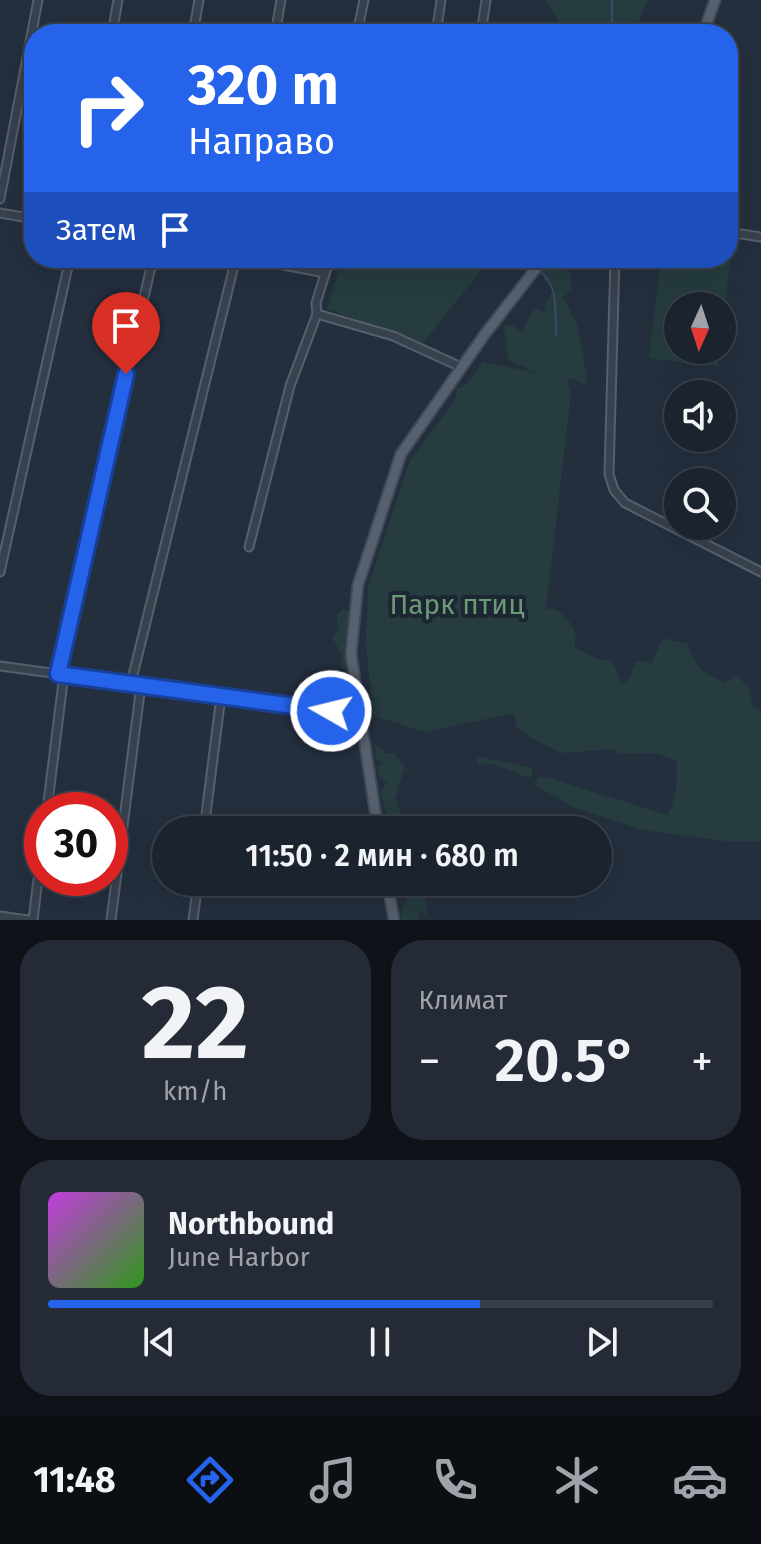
<!DOCTYPE html>
<html lang="ru">
<head>
<meta charset="utf-8">
<style>
	:root { --surface:#1b232e; --page:#242b36; --text:#f1f3f6; --muted:#a0a4aa; --line:#39404a; --accent:#2563eb }
	body { margin:0; font-family:"Fira Sans",sans-serif; background:var(--page); color:var(--text); height:100vh; display:flex; flex-direction:column; font-size:30px; white-space:nowrap }
	* { box-sizing:border-box; margin:0 }
	p { font-size:26px; color:var(--muted) }
	.icon { flex:none; width:44px; height:44px; fill:none; stroke:currentColor; stroke-width:2; stroke-linecap:round; stroke-linejoin:round }
	.map { position:relative; height:920px; overflow:hidden }
	.panel { display:flex; flex-direction:column; gap:20px; padding:20px; background:#0f1319; flex:1 }
	.panel>* { flex:none }
	.guide { position:absolute; left:24px; top:24px; width:714px; height:244px; border-radius:32px; box-shadow:0 8px 32px #0002,0 0 0 2px var(--line); background:#2563eb; color:#fff; overflow:hidden }
	.needle { width:52px; rotate:183deg }
	.fabs { position:absolute; left:664px; top:292px; display:grid; gap:16px }
	.fabs a { display:grid; place-items:center; width:72px; height:72px; border-radius:50%; background:var(--surface); box-shadow:0 8px 32px #0002,0 0 0 2px var(--line); font-size:40px }
	.speed { position:absolute; left:24px; top:792px; display:flex; gap:16px; font-size:40px; font-weight:700; text-align:center }
	.speed>* { display:grid; place-content:center; width:104px; height:104px; border-radius:50%; background:var(--surface); box-shadow:0 8px 32px #0002,0 0 0 2px var(--line); line-height:1 }
	.speed .limit { border:12px solid #d22; background:#fff; color:#111 }
	.pin { position:absolute; display:grid; place-items:center; width:68px; height:68px; color:#fff; margin:-82px -34px; border-radius:50% 50% 50% 0; rotate:-45deg; box-shadow:0 0 8px #0007 }
	.pin .icon { rotate:45deg }
	.me { position:absolute; width:88px; margin:-44px; rotate:278deg; stroke-linejoin:round; filter:drop-shadow(0 0 6px #0008) }
	.turn { display:flex; align-items:center; gap:28px; height:168px; padding:0 32px; font-size:36px }
	.turn .icon { width:104px; height:104px; stroke-width:2.5 }
	.turn b { display:block; font-size:56px; line-height:68px }
	.then { display:flex; align-items:center; height:76px; padding:0 32px; background:#0003; gap:16px; font-size:30px }
	.big { font-size:60px; font-weight:600; line-height:1.1 }
	.panel .tile { flex:1; display:flex; flex-direction:column; justify-content:center; gap:12px; min-width:0; padding:0 28px; border-radius:32px; background:var(--page) }
	.panel .dial { align-items:center; gap:0 }
	.dial b { font-size:104px; line-height:1 }
	.song { display:flex; align-items:center; gap:24px }
	.cover { width:96px; height:96px; border-radius:12px; background:linear-gradient(135deg,hsl(290 70% 55%),hsl(110 70% 35%)) }
	.played { height:8px; border-radius:4px; background:linear-gradient(90deg,var(--accent) 65%,var(--line) 65%) }
	.keys { display:flex; justify-content:space-around; direction:ltr }
	.heat { display:flex; justify-content:space-between; align-items:center; font-size:44px; direction:ltr }
	.panel .tiles { flex:1; display:grid; gap:20px; grid-template-columns:1fr 1fr }
	.tile:last-child { grid-column:span 2 }
	.trip { position:absolute; left:152px; top:816px; width:460px; height:80px; border-radius:40px; background:var(--surface); box-shadow:0 8px 32px #0002,0 0 0 2px var(--line); font-weight:600; line-height:80px; text-align:center }
	.tab-bar { display:flex; height:128px; justify-content:space-around; align-items:center; background:#0b0e12; color:var(--muted) }
	.tab-bar .icon { width:56px; height:56px }
	.tab-bar .selected { color:var(--accent) }
	.tab-bar b { font-size:36px; color:var(--text) }
	.map>svg:first-child { display:block }
	.green { fill:#263c3f }
	.lines { fill:none; stroke-linecap:round; stroke-linejoin:round }
	.stream { stroke:#394c67; stroke-width:2 }
	.minor-casing { stroke:#565f6c; stroke-width:11 }
	.major-casing { stroke:#414a57; stroke-width:13 }
	.minor { stroke:#38414e; stroke-width:7 }
	.major { stroke:#56606e; stroke-width:9 }
	.route-casing { stroke:#184099; stroke-width:20 }
	.route { stroke:#2563eb; stroke-width:14 }
	.labels { text-anchor:middle; stroke-width:8; stroke-linejoin:round; paint-order:stroke }
	.park-label { font-size:28px; fill:#6b9a76; stroke:#1d2633 }
</style>
</head>
<body>
<div class="map">
<svg width="761" height="920" viewBox="0 0 761 920">
	<rect width="100%" height="100%" fill="#242f3e"/>
	<!-- green -->
	<g class="green">
		<polygon points="545,0 648,0 633,34 554,34 558,19"/>
		<polygon points="342,258 491,258 423,343 327,309"/>
		<polygon points="661,258 730,262 722,332 722,306 678,306 678,350 720,350 718,367 649,358"/>
		<path d="M 556,261 L 570,273 L 572,289 L 563,297 L 578,327 L 587,379 L 585,385 L 571,378 L 567,381 L 571,393 L 546,609 L 555,609 C 568,618 580,630 574,647 L 597,659 L 612,660 L 622,684 L 629,680 L 636,661 L 652,663 L 663,638 L 688,644 C 697,670 701,671 724,683 L 736,675 L 749,688 L 753,707 L 761,709 L 761,842 L 725,841 L 642,830 L 574,808 L 537,786 L 538,778 L 546,777 L 667,815 C 677,801 677,777 677,760 L 655,753 L 619,754 L 613,749 L 561,753 L 529,737 L 517,727 L 513,713 L 426,732 L 373,716 L 366,645 L 368,586 L 410,461 L 456,399 L 457,389 L 466,385 L 483,362 L 536,373 L 508,359 L 504,326 L 512,325 L 522,332 L 534,309 L 547,313 L 544,307 L 554,288 L 545,281 L 541,271 Z"/>
		<polygon points="344,609 352,612 346,671 342,668 341,653 332,637 338,631 337,615"/>
		<polygon points="377,745 386,753 394,754 405,767 395,798 401,815 390,824 380,792 387,783 378,776 377,767 384,763 374,757"/>
		<polygon points="481,757 532,768 532,776 529,778 493,764 478,765 477,758"/>
		<polygon points="397,882 415,882 426,897 427,915 420,912 419,920 401,920 402,908 407,900 398,891"/>
	</g>
	<g class="lines">
		<!-- stream -->
		<g class="stream">
			<polyline points="609,34 612,30 612,0"/>
			<polyline points="520,258 530,267"/>
			<path d="M 540,272 C 559,284 555,314 556,336"/>
		</g>
		<defs>
			<g id="minor">
				<polyline points="112,34 118,0"/>
				<polyline points="193,34 199,0"/>
				<polyline points="275,34 281,0"/>
				<polyline points="357,34 364,0"/>
				<polyline points="436,34 441,0"/>
				<polyline points="481,34 486,0"/>
				<polyline points="0,199 38,0"/>
				<polyline points="0,213 34,219"/>
				<polyline points="728,232 761,237"/>
				<polyline points="246,258 325,273"/>
				<polyline points="615,258 609,474 614,490 625,503 761,572"/>
				<polyline points="317,314 393,336 461,367"/>
				<polyline points="249,547 290,386 317,314 316,303 330,258"/>
				<polyline points="0,572 70,258"/>
				<polyline points="0,666 359,715"/>
				<polyline points="58,674 153,258"/>
				<polyline points="131,683 236,258"/>
				<polyline points="47,810 64,674"/>
				<polyline points="204,830 221,696"/>
				<polyline points="0,916 28,920"/>
				<polyline points="33,920 42,847"/>
				<polyline points="111,920 141,685"/>
				<polyline points="193,920 198,882"/>
			</g>
			<g id="major">
				<polyline points="703,34 715,0"/>
				<polyline points="378,830 351,654 358,585 401,454 485,334 544,258"/>
				<polyline points="387,882 394,920"/>
			</g>
		</defs>
		<!-- minor casing -->
		<use href="#minor" class="minor-casing"/>
		<!-- major casing -->
		<use href="#major" class="major-casing"/>
		<!-- minor -->
		<use href="#minor" class="minor"/>
		<!-- major -->
		<use href="#major" class="major"/>
	</g>
	<g class="lines">
		<defs>
			<polyline id="route" points="126,374 58,674 331,711"/>
		</defs>
		<!-- route casing -->
		<use href="#route" class="route-casing"/>
		<!-- route -->
		<use href="#route" class="route"/>
	</g>
	<g class="labels">
		<!-- park labels -->
		<g class="park-label">
			<text x="457" y="614">Парк птиц</text>
		</g>
	</g>
</svg>
<div class="fabs">
<a><svg class="needle" viewBox="-14 -14 28 28"><path d="M0-13l5 13h-10z" fill="#e53935"/><path d="M0 13l5-13h-10z" fill="#a0a4aa"/></svg></a>
<a><svg class="icon" aria-label="sound" viewBox="0 0 24 24"><path d="M4 9h4l5-4v14l-5-4H4zM17 9q2 3 0 6"/></svg></a>
<a><svg class="icon" aria-label="search" viewBox="0 0 24 24"><circle cx="10" cy="10" r="6"/><path d="M15 15l6 6"/></svg></a>
</div>
<div class="speed"><div class="limit">30</div></div>
<div class="pin" style="left:126px;top:374px;background:#d93025"><svg class="icon" aria-label="arrive" viewBox="0 0 24 24"><path d="M6 21V4h12l-3 4 3 4H6"/></svg></div>
<svg class="me" style="left:331px;top:711px" viewBox="-20 -20 40 40"><circle r="17" fill="#2563eb" stroke="#fff" stroke-width="3"/><path d="M0-11L8 9 0 5-8 9z" fill="#fff"/></svg>
<div class="trip">11:50 · 2 мин · 680 m</div>
<div class="guide">
<div class="turn"><svg class="icon" aria-label="right" viewBox="0 0 24 24"><path d="M7 20v-9h11M14 6l5 5-5 5"/></svg><div><b>320 m</b>Направо</div></div>
<div class="then">Затем<svg class="icon" aria-label="arrive" viewBox="0 0 24 24"><path d="M6 21V4h12l-3 4 3 4H6"/></svg></div>
</div>
</div>
<section class="panel">
<div class="tiles">
<div class="tile dial"><b>22</b><p>km/h</p></div>
<div class="tile"><p>Климат</p>
<div class="heat"><a>−</a><b class="big">20.5°</b><a>+</a></div>
</div>
<div class="tile">
<div class="song"><i class="cover"></i><div><b>Northbound</b><p>June Harbor</p></div></div>
<div class="played"></div>
<div class="keys"><svg class="icon" aria-label="previous" viewBox="0 0 24 24"><path d="M18 5L8 12l10 7zM5 5v14"/></svg><svg class="icon" aria-label="pause" viewBox="0 0 24 24"><path d="M8 5v14M16 5v14"/></svg><svg class="icon" aria-label="next" viewBox="0 0 24 24"><path d="M6 5l10 7-10 7zM19 5v14"/></svg></div>
</div>
</div>
</section>
<nav class="tab-bar">
<b>11:48</b>
<svg class="icon selected" aria-label="directions" viewBox="0 0 24 24"><path d="M12 3l9 9-9 9-9-9zM9 14v-3h6M13 9l2 2-2 2"/></svg>
<svg class="icon" aria-label="music" viewBox="0 0 24 24"><path d="M9 18V5l10-2v13"/><circle cx="6" cy="18" r="3"/><circle cx="16" cy="16" r="3"/></svg>
<svg class="icon" aria-label="phone" viewBox="0 0 24 24"><path d="M5 4h4l2 5-3 2q2 4 5 5l2-3 5 2v4C11 20 4 13 5 4z"/></svg>
<svg class="icon" aria-label="climate" viewBox="0 0 24 24"><path d="M12 3v18M4 7l16 10M4 17L20 7"/></svg>
<svg class="icon" aria-label="car" viewBox="0 0 24 24"><path d="M5 17H2v-5l4-1 3-4h7l3 4 3 1v5h-3M9 17h6M6 11h13"/><circle cx="7" cy="17" r="2"/><circle cx="17" cy="17" r="2"/></svg>
</nav>
</body>
</html>
